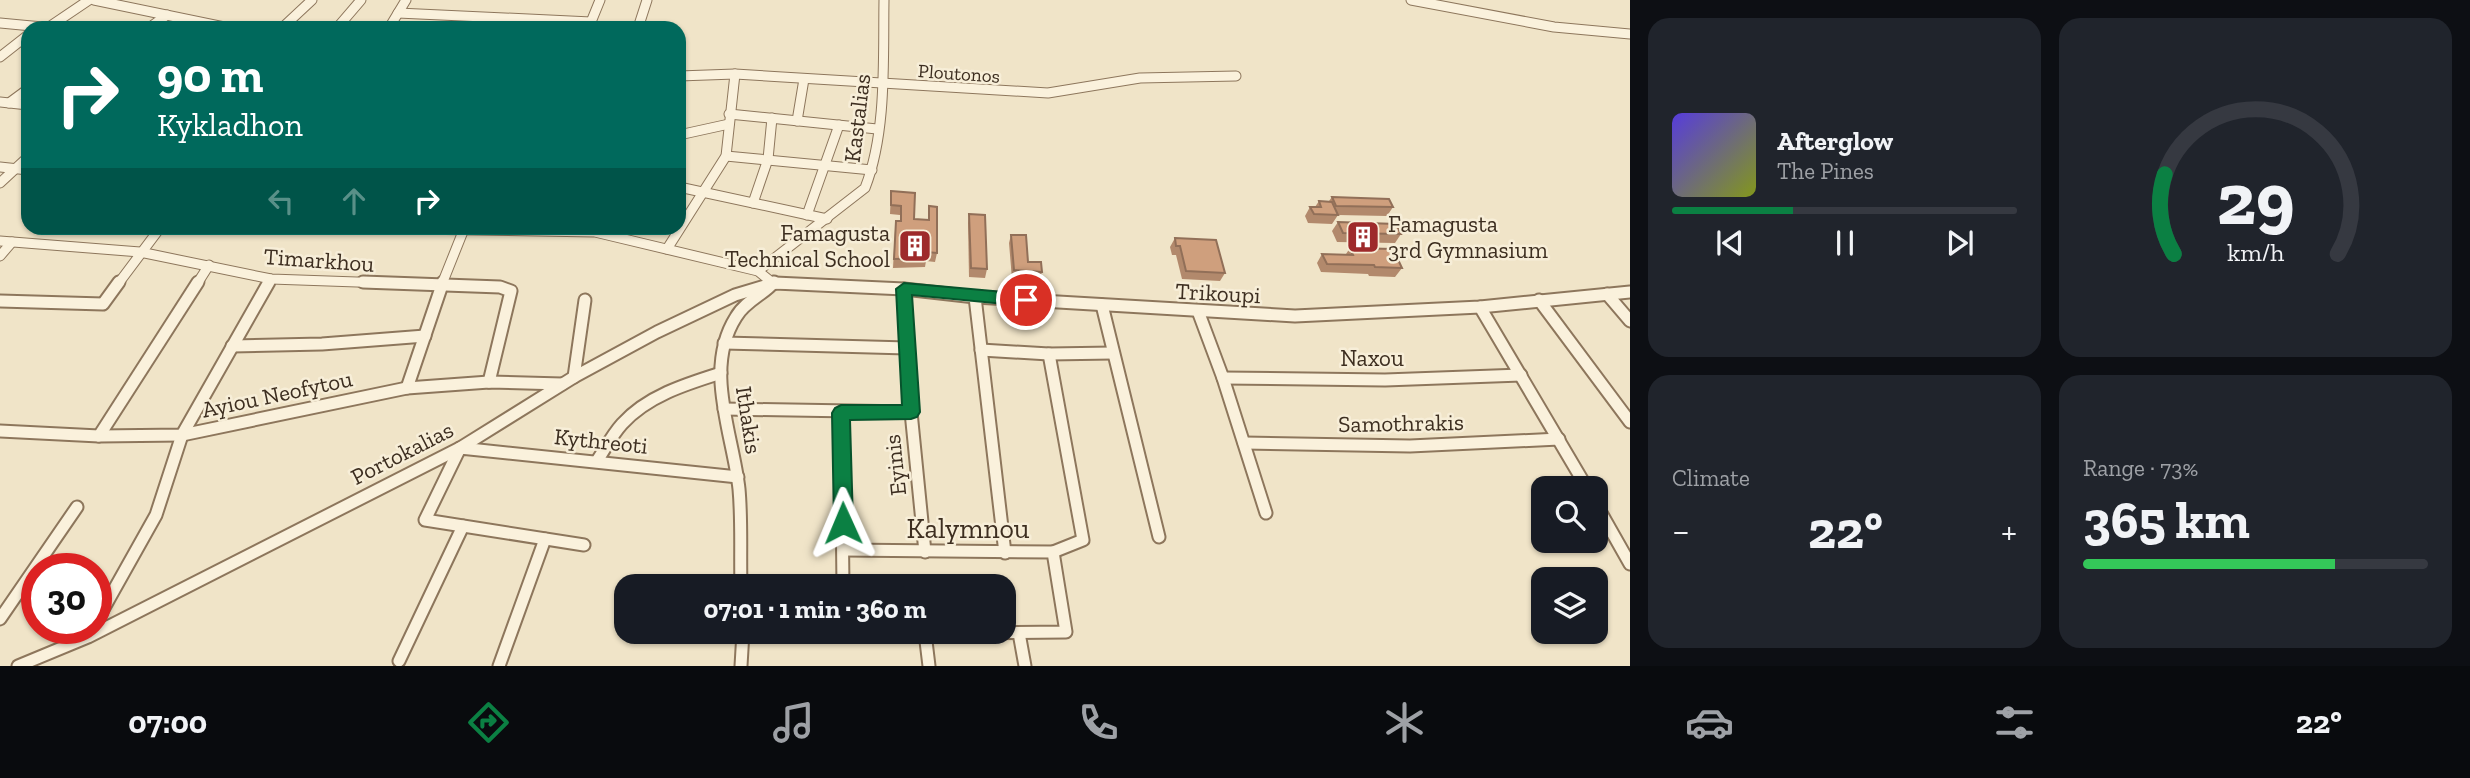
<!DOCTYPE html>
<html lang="en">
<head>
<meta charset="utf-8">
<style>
	:root { --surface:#171b24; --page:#20242c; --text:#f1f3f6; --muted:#9ea1a6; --line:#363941; --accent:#0b8043 }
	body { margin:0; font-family:"Zilla Slab",serif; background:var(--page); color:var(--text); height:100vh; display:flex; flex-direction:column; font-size:26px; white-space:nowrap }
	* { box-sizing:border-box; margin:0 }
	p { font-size:23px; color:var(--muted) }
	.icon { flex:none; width:38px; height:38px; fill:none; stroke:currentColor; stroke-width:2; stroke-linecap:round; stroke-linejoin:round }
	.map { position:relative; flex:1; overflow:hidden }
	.side { display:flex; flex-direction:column; gap:18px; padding:18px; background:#0d0f14; width:840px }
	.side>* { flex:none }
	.hud { position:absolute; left:21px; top:21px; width:665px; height:214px; border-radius:21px; box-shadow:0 2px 5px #0004; background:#00695c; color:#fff; overflow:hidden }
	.controls { position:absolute; left:1531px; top:476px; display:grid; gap:14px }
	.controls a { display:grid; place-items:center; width:77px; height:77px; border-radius:14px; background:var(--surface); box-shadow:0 2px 5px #0004; font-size:35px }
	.speed { position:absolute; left:21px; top:553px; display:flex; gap:14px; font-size:35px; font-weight:700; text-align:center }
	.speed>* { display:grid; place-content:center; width:91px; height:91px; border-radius:50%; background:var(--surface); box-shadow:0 2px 5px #0004; line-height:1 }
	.speed .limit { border:10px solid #d22; background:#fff; color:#111 }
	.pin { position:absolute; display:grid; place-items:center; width:60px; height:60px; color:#fff; margin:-30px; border:4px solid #fff; border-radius:50%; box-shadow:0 2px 7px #0007 }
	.me { position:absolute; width:77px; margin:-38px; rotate:359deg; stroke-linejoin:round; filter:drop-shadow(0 0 5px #0008) }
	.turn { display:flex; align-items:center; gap:24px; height:147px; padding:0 21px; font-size:32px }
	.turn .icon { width:91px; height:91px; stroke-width:2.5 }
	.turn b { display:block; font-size:49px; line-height:60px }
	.lanes { display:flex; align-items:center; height:66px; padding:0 21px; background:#0003; justify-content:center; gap:35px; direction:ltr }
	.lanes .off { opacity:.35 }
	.big { font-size:52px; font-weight:700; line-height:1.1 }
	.side .tile { flex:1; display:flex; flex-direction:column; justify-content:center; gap:10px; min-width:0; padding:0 24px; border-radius:21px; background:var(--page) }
	.side .dial { align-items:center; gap:0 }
	.dial svg { height:182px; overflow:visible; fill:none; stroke:var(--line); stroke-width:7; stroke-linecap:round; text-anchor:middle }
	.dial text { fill:var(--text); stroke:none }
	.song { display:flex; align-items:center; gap:21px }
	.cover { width:84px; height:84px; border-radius:10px; background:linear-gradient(135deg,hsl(250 70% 55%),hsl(70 70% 35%)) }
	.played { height:7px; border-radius:4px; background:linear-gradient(90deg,var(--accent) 35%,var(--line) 35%) }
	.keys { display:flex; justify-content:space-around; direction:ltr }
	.heat { display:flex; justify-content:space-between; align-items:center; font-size:38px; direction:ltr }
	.charge { height:10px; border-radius:5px; background:linear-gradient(90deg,#34c759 73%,var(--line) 0) }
	.side .tiles { flex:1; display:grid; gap:18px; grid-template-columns:repeat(2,1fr) }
	.trip { position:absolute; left:614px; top:574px; width:402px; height:70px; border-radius:21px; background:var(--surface); box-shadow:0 2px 5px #0004; font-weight:700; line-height:70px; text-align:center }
	.menu { display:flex; height:112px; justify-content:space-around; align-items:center; background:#090b0e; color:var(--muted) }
	.menu .icon { width:49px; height:49px }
	.menu .active { color:var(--accent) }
	.menu b { font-size:32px; color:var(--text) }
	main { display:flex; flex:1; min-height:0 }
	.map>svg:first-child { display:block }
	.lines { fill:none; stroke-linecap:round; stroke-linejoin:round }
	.minor-far1-casing { stroke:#8d765c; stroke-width:11 }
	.minor-casing { stroke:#8d765c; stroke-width:15 }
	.minor-far1 { stroke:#faf1dc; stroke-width:9 }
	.minor { stroke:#faf1dc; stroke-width:11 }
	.wall { fill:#b2896c }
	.building { fill:#cf9f7d; stroke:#916f58; stroke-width:2 }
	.route { fill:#0b8043; stroke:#07532c; stroke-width:2 }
	.labels { text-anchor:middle; stroke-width:5; stroke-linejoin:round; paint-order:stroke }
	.far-street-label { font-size:19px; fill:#3d2e20; stroke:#f7eed8 }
	.street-label { font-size:23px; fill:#3d2e20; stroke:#f7eed8 }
	.poi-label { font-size:23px; fill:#3d2e20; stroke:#f7eed8; text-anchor:start }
	.near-street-label { font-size:28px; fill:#3d2e20; stroke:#f7eed8 }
</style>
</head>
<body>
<main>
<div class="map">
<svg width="1630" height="666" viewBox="0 0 1630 666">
	<rect width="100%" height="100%" fill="#f0e4c8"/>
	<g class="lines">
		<defs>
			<g id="minor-far1">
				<polyline points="94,0 229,28"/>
				<polyline points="1411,0 1554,27 1630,34"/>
				<polyline points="398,13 591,22"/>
				<polyline points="0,23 53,28"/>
				<polyline points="49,27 89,0"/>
				<polyline points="589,27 600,0"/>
				<polyline points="149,28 167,15"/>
				<polyline points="282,28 312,0"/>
				<polyline points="337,28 361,0"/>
				<polyline points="389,28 406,0"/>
				<polyline points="638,28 647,0"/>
				<polyline points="0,57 28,35"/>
				<polyline points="679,76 735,74 1048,93 1140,78 1236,76"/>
				<polyline points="0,102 28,105"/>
				<polyline points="9,103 28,89"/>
				<polyline points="729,114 877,129"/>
				<polyline points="797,121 804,79"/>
				<polyline points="679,135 729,124"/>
				<polyline points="726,156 872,170"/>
				<polyline points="0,167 28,170"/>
				<polyline points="0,183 28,157"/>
				<polyline points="679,187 827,219"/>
				<polyline points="753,203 768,159 772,118"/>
				<polyline points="807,215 839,125"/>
				<polyline points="350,228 595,232 758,271 774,284"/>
				<polyline points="0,241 140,252 271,279 414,284"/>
				<polyline points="667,249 726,156 735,74"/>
				<polyline points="0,256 12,242"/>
				<path d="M 758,271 L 865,188 C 887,132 883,59 884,0"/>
				<polyline points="118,284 160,228"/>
				<polyline points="197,284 209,265"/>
				<polyline points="268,284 271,279"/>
				<polyline points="442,284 464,229"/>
				<polyline points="772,284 796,284"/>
			</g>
			<g id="minor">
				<polyline points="363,282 500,287 511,291 489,382"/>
				<polyline points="904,289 911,412 925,552"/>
				<polyline points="1607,294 1630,321"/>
				<polyline points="975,297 1005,553"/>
				<polyline points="1539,300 1630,422"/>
				<polyline points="0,301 103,304 119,282"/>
				<polyline points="1102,305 1159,537"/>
				<polyline points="1480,307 1587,488"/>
				<polyline points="1198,311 1223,378 1266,513"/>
				<polyline points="724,343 907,348"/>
				<polyline points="232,346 322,344 425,336"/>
				<polyline points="981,350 1049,354 1113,353"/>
				<polyline points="1049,354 1083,540 1053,552"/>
				<polyline points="574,377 585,300"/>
				<polyline points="1223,378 1385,380 1521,375"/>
				<polyline points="407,388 443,282"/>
				<polyline points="724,409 911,412"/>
				<polyline points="841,413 843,586"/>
				<polyline points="0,431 99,436 182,435 407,388 489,382 562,384"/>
				<polyline points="99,436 198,282"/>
				<polyline points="1244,443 1410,446 1559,439"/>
				<path d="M 597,461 C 605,449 612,435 622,424 C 647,396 686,384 721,373"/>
				<polyline points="1596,504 1630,564"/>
				<polyline points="584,545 425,520 460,448 738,477"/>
				<path d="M 741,586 C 740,554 742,522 739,489 C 733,434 703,369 736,317 C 745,301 766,293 774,282"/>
				<polyline points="0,619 77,507"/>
				<polyline points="96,622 156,515 182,435 269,282"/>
				<polyline points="925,633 929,666"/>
				<polyline points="1019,633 1025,666"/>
				<polyline points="743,635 1066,632 1053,552 844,550"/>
				<polyline points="399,661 463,526"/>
				<polyline points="18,666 88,637 460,448 574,377 657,332 735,295 775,283 904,289 975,297 1295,316 1480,307 1630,292"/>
				<polyline points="499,666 545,539"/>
				<polyline points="741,666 743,632"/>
			</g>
		</defs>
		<!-- minor-far1 casing -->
		<use href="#minor-far1" class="minor-far1-casing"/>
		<!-- minor casing -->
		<use href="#minor" class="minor-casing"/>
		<!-- minor-far1 -->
		<use href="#minor-far1" class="minor-far1"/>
		<!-- minor -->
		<use href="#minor" class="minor"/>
	</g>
	<!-- wall -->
	<g class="wall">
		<polygon points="891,191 914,219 928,220 929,206 937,253 935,262 926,261 925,267 893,268 895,230 900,221 900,215 890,214"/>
		<polygon points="1332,197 1393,207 1387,216 1338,215 1332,224 1308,223 1305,216 1310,207 1315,207 1319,201 1329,201"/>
		<polygon points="969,214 987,269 985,278 969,277 968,223"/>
		<polygon points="1338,222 1401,234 1395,243 1337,242 1332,231"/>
		<polygon points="1011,235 1028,262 1042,272 1039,281 1012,279 1009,243"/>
		<polygon points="1175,238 1225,273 1220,281 1182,279 1176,255 1172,255 1170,247"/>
		<polygon points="1350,248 1402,268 1395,277 1369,276 1368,274 1321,272 1317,263 1322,254 1346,254"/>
	</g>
	<!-- building -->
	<g class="building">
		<polygon points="891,191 915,193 914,219 929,220 929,206 937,207 937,253 927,252 926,258 894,259 896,221 901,221 901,206 891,205"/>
		<polygon points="1332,197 1389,199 1393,207 1336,206"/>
		<polygon points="1319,201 1332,202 1338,215 1314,214 1310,207 1321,207"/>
		<polygon points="969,214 985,215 987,269 971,268"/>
		<polygon points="1338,222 1396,224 1401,234 1343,233"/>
		<polygon points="1011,235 1026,235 1028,262 1041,262 1042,272 1014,270"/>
		<polygon points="1175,238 1216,240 1225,273 1186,271 1180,246 1176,246"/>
		<polygon points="1350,248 1393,249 1402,268 1375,267 1374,265 1327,264 1322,254 1353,255"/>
	</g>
	<!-- route -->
	<polygon class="route" points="904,283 1026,294 1034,300 1026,306 912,295 920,412 917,417 911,419 850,420 853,523 850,529 843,531 837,529 834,523 832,413 835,408 841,405 902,405 896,289"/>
	<!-- icons -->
	<defs>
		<symbol id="building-square" viewBox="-11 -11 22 22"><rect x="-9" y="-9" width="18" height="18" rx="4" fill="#9e2a2b" stroke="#f7eed8"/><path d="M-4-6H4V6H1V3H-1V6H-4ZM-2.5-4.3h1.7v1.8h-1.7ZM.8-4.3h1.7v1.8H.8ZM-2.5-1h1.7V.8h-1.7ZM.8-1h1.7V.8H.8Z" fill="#fff"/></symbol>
	</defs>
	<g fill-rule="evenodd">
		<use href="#building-square" x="1344" y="218" width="38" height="38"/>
		<use href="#building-square" x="896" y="227" width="38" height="38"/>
	</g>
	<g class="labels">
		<!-- far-street labels -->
		<g class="far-street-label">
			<text transform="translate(959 73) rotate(4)" y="7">Ploutonos</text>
		</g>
		<!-- street labels -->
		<g class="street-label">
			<text transform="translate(857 118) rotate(-83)" y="8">Kastalias</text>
			<text transform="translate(319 260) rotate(4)" y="8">Timarkhou</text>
			<text transform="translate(1218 293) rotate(3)" y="8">Trikoupi</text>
			<text x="1372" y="366">Naxou</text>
			<text transform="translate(277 394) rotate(-12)" y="8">Ayiou Neofytou</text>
			<text transform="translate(749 420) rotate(81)" y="8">Ithakis</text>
			<text transform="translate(1401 423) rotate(-1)" y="8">Samothrakis</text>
			<text transform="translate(601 441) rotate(6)" y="8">Kythreoti</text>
			<text transform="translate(402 453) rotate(-27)" y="8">Portokalias</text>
			<text transform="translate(895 465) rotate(-96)" y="8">Eyinis</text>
		</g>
		<!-- poi labels -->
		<g class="poi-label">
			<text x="1388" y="232">Famagusta<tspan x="1388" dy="26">3rd Gymnasium</tspan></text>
			<text x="890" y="241" text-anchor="end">Famagusta<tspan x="890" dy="26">Technical School</tspan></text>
		</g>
		<!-- near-street labels -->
		<g class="near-street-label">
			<text x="968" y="538">Kalymnou</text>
		</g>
	</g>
</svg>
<div class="controls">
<a><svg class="icon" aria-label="search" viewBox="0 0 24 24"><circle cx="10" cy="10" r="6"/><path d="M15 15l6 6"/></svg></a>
<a><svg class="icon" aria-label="layers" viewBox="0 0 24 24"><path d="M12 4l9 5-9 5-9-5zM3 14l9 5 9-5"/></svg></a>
</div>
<div class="speed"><div class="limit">30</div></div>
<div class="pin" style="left:1026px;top:300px;background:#d93025"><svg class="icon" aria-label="arrive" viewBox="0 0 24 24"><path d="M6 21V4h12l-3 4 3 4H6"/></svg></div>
<svg class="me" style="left:843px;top:523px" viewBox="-20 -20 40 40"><path d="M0-17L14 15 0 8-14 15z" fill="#0b8043" stroke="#fff" stroke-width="4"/></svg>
<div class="trip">07:01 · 1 min · 360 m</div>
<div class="hud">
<div class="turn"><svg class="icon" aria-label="right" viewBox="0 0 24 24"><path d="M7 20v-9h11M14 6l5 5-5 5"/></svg><div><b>90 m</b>Kykladhon</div></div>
<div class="lanes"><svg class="icon off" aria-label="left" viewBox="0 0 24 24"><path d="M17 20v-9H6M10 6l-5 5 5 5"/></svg><svg class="icon off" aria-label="ahead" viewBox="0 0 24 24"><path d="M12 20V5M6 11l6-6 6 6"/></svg><svg class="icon" aria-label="right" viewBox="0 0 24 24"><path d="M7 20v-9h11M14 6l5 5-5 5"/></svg></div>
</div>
</div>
<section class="side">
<div class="tiles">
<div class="tile">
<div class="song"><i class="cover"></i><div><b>Afterglow</b><p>The Pines</p></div></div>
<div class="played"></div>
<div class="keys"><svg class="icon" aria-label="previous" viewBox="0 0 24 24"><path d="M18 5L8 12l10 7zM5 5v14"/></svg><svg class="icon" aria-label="pause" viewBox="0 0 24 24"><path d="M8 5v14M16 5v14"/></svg><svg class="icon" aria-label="next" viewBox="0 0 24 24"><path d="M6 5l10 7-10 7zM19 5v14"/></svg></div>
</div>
<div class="tile dial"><svg viewBox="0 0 100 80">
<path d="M14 69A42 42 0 1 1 86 69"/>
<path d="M14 69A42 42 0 0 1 10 34" stroke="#0b8043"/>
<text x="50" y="56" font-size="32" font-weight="700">29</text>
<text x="50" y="72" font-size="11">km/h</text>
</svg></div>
<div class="tile"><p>Climate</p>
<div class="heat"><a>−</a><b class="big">22°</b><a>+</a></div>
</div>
<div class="tile"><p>Range · 73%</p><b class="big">365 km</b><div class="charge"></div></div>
</div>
</section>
</main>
<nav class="menu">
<b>07:00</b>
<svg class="icon active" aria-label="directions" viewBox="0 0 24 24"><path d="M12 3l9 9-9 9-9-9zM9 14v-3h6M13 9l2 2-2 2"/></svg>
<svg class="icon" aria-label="music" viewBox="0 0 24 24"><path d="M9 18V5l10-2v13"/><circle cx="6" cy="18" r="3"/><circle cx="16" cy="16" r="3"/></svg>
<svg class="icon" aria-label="phone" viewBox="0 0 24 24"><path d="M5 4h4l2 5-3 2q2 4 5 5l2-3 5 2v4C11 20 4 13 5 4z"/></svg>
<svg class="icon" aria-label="climate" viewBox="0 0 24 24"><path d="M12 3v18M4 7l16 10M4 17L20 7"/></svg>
<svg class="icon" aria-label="car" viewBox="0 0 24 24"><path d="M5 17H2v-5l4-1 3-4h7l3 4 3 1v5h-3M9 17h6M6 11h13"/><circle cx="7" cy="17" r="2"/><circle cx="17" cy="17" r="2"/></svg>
<svg class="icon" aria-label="filters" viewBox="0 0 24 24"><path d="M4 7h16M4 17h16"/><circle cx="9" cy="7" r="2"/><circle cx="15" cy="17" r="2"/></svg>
<b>22°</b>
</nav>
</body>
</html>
